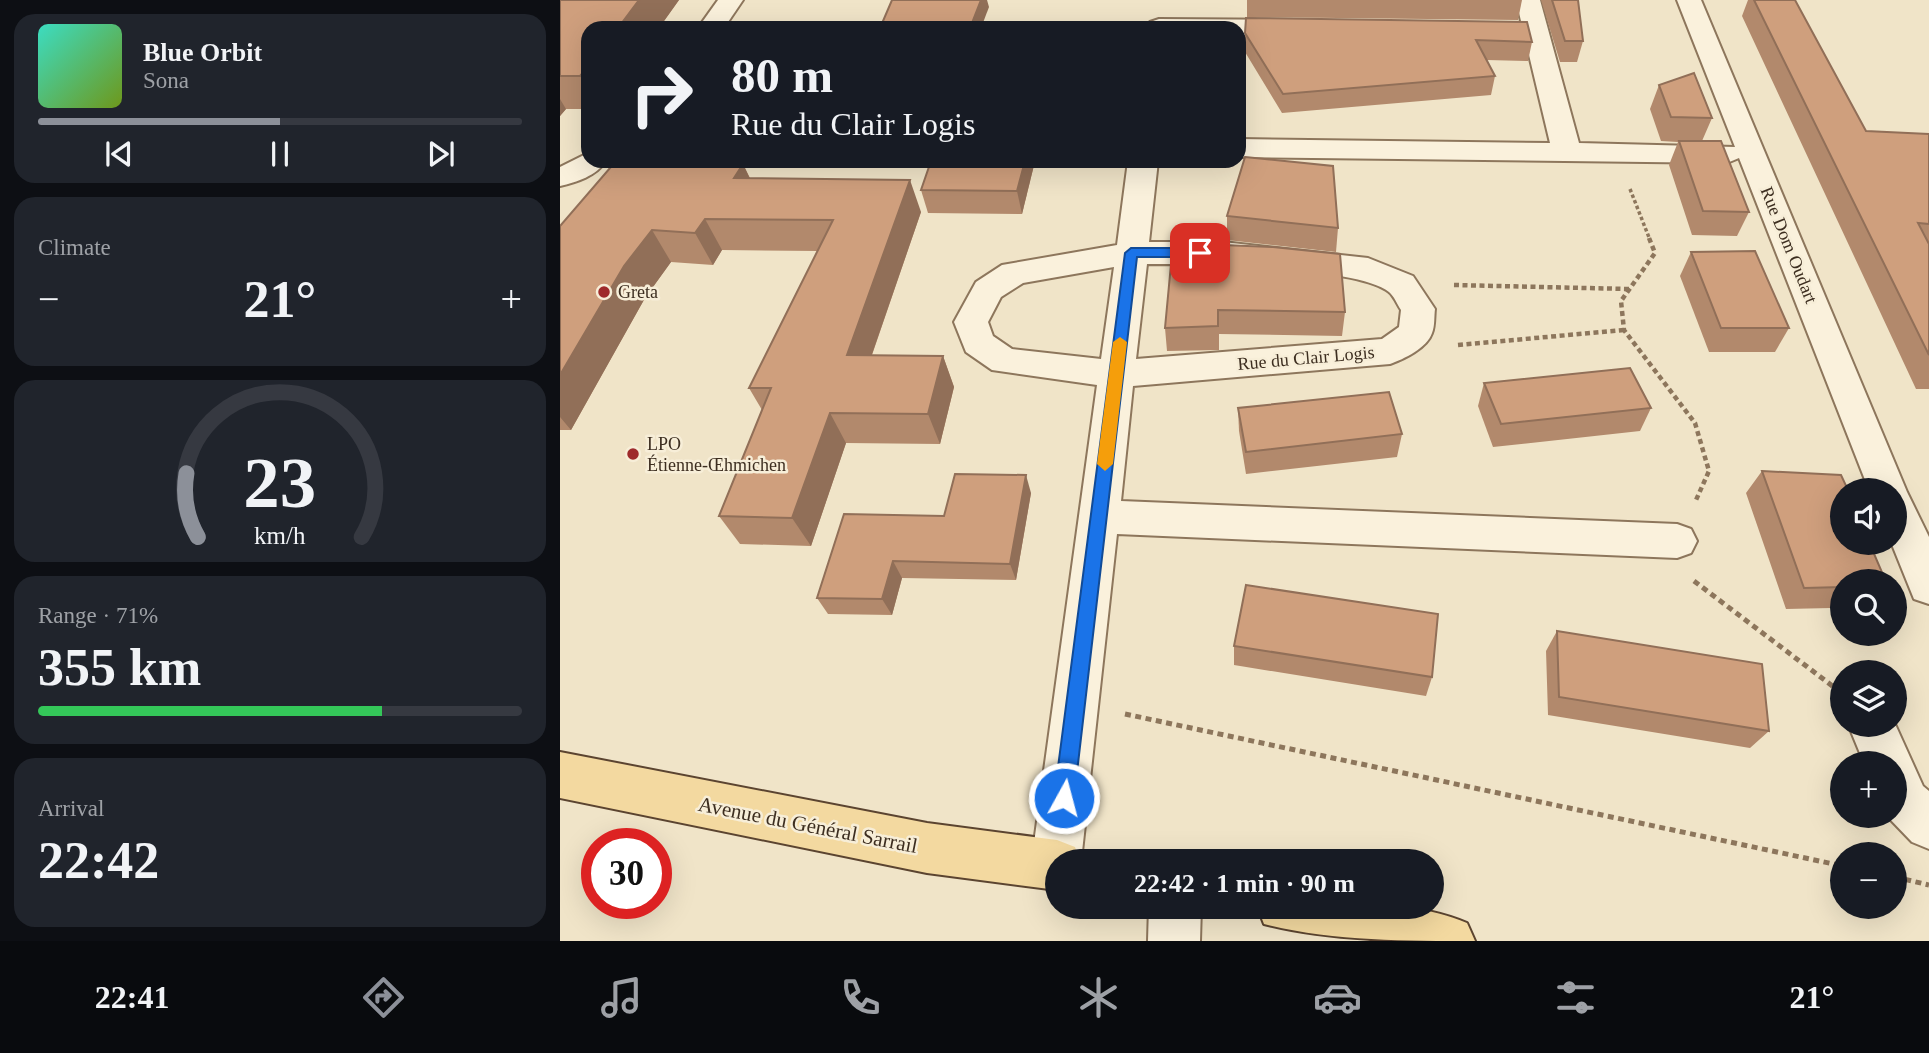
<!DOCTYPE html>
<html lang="en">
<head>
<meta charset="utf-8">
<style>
	:root { --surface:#171b24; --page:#20242c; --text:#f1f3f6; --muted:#9ea1a6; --line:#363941; --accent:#8c9099 }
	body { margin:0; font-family:Georgia,serif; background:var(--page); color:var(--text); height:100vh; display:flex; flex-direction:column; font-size:26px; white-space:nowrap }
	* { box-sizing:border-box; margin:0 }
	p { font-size:23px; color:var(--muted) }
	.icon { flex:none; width:38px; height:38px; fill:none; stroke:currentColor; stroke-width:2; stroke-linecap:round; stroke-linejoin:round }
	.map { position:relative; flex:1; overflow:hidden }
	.details { display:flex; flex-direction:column; gap:14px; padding:14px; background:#0d0f14; width:560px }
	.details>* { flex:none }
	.hud { position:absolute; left:21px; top:21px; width:665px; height:147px; border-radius:21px; box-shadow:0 7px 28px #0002; background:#171b24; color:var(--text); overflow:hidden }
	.fabs { position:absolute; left:1270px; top:478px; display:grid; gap:14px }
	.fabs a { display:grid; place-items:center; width:77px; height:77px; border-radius:50%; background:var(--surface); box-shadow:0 7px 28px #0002; font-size:35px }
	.speed { position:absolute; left:21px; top:828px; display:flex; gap:14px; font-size:35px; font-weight:700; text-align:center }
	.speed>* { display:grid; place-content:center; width:91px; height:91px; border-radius:50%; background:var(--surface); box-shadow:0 7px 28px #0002; line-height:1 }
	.speed .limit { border:10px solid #d22; background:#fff; color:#111 }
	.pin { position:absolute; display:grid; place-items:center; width:60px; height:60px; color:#fff; margin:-30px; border-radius:14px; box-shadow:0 4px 10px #0006 }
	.me { position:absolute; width:77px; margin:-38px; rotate:7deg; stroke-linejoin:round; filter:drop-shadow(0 0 5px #0008) }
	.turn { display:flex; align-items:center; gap:24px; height:147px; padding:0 35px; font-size:32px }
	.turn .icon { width:91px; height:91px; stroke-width:2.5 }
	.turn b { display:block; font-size:49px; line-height:60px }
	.big { font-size:52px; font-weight:700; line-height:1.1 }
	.details .tile { flex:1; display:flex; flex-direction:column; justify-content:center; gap:10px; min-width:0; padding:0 24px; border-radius:21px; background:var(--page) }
	.details .dial { align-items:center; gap:0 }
	.dial svg { height:182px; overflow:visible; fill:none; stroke:var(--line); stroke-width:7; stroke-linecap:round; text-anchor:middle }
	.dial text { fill:var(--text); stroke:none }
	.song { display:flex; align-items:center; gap:21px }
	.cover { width:84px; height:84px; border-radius:10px; background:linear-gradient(135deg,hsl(170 70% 55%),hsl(80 70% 35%)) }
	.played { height:7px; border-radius:4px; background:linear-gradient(90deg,var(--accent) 50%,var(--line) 50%) }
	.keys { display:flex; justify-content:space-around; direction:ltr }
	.heat { display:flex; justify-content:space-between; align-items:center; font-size:38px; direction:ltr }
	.charge { height:10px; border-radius:5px; background:linear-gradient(90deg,#34c759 71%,var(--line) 0) }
	.trip { position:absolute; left:485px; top:849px; width:399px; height:70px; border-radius:35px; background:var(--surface); box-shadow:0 7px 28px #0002; font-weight:700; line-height:70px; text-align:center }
	.dock { display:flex; height:112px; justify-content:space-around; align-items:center; background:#090b0e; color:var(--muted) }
	.dock .icon { width:49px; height:49px }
	.dock .on { color:var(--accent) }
	.dock b { font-size:32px; color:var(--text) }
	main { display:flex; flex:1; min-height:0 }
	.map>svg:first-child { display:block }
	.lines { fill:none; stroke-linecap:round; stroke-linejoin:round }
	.minor-casing { stroke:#8d765c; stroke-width:4 }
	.major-casing { stroke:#5b4430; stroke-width:4 }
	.path-far2 { stroke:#8d765c; stroke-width:3.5; stroke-dasharray:3.5 2.5; stroke-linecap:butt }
	.path-far1 { stroke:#8d765c; stroke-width:4.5; stroke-dasharray:5 3.5; stroke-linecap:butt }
	.path { stroke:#8d765c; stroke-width:5; stroke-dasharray:6 4.5; stroke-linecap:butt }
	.minor { fill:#faf1dc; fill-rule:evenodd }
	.major { fill:#f3d9a0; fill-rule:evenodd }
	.wall { fill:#b2896c }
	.shaded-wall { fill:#916f58 }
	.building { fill:#cf9f7d; stroke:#916f58; stroke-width:2 }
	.route { fill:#1a73e8; stroke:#114b97; stroke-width:2 }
	.slow { fill:#f59e0b }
	.poi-dot { fill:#9e2a2b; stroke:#f7eed8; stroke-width:2.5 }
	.labels { text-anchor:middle; stroke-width:5; stroke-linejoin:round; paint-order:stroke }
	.street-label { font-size:18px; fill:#3d2e20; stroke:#f7eed8 }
	.poi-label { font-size:18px; fill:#3d2e20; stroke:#f7eed8; text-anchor:start }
	.near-street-label { font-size:21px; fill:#3d2e20; stroke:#f7eed8 }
</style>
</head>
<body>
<main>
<section class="details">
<div class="tile">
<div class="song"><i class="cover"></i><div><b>Blue Orbit</b><p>Sona</p></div></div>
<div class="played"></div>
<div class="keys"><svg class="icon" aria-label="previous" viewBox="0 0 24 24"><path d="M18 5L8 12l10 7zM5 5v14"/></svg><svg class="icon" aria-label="pause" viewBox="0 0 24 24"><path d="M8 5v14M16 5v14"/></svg><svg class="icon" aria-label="next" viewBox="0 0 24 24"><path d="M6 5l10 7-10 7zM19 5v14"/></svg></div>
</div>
<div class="tile"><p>Climate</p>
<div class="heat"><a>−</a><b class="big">21°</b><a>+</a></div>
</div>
<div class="tile dial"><svg viewBox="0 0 100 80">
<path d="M14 69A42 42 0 1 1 86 69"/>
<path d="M14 69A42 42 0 0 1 9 41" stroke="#8c9099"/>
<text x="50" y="56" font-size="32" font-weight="700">23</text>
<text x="50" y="72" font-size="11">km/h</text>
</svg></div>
<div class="tile"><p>Range · 71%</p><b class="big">355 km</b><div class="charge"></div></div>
<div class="tile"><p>Arrival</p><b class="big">22:42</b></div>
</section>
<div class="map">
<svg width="1369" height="941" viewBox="0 0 1369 941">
	<rect width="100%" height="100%" fill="#f0e4c8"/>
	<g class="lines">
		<defs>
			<g id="minor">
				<polygon points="158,0 183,0 164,28 138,28"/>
				<polygon points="956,0 980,0 1019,143 1175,147 1117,0 1141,0 1347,492 1369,537 1369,604 1354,599 1331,542 1335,542 1335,490 1309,490 1179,158 1167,163 679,157 679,139 990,143"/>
				<polygon points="599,19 736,20 745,23 749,28 745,33 736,36 679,35 679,28 586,27 590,22"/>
				<path d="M 28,153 L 28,161 L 46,161 C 36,176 17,182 0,186 L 0,167 Z"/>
				<path d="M 568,161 L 598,161 L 589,242 L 663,242 L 808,258 L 853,276 L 875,309 C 874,316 875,326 872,333 C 867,348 844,359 830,364 L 573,386 L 561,501 L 1117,524 L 1131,529 L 1137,541 L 1131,553 L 1117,558 L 557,534 L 521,861 L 497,861 L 496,890 L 478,883 L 471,865 L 537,385 L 432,370 L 406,352 L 394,322 L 416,282 L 442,265 L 557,245 ZM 587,264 C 632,264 797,266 829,292 C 834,296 837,304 841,310 L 839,327 L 822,339 L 576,359 ZM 554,267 L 541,359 L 452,349 L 433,336 L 428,322 L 441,297 L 463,283 Z"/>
				<polygon points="1288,724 1335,724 1363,786 1369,791 1369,849 1352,842 1327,816 1335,816 1335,763 1304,763"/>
				<polygon points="589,906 641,906 640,941 588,941"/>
			</g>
			<g id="major">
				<polygon points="0,752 367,823 497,840 515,847 520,861 497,861 497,890 367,873 0,798"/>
				<path d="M 697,906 C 764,906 844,896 907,923 L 915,941 C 846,941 769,941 704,924 Z"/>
			</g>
		</defs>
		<!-- minor casing -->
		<use href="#minor" class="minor-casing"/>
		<!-- major casing -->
		<use href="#major" class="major-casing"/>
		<!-- path-far2 -->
		<polyline class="path-far2" points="1070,189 1090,240"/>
		<!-- path-far1 -->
		<g class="path-far1">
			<polyline points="1089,238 1095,253 1061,301 1064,330 1135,423 1149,471 1136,500"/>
			<polyline points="894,285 1069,289"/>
			<polyline points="898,345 1064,330"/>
		</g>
		<!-- path -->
		<g class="path">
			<polyline points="1134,581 1283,694"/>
			<polyline points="565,714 1283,866"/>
			<polyline points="1335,877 1369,885"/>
		</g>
		<!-- minor -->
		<use href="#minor" class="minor"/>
		<!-- major -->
		<use href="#major" class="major"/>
	</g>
	<!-- wall -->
	<g class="wall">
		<polygon points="0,0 119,0 99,28 28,28 28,109 6,109 0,116"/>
		<polygon points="687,0 962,0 958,20 687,17"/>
		<polygon points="981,0 1018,0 1023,41 1017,62 1000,62"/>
		<polygon points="1188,0 1235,0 1306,131 1369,134 1369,389 1356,389 1182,16"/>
		<polygon points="685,33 972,42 968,61 927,60 935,76 931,95 722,113 685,52"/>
		<polygon points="1099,85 1152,118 1142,141 1189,212 1177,236 1132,235 1109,165 1118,142 1101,141 1090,109"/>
		<polygon points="181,161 179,164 183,164 190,178 361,212 312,355 383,356 394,387 380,444 286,443 251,546 180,544 159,516 202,410 189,388 258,251 162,250 153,265 111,262 85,298 11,430 0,430 0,226"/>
		<polygon points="475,161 462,214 368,213 361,190"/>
		<polygon points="667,216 778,228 776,252 667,240"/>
		<polygon points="1131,252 1229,328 1215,352 1149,352 1120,276"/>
		<polygon points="780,254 785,312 782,336 659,334 659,350 607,351 605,328"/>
		<polygon points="924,383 1091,408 1080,431 933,447 918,406"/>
		<polygon points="678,408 842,434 837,457 686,474 679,431"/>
		<polygon points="1202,471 1324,577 1320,581 1283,581 1283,598 1280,599 1271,608 1226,609 1186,493"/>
		<polygon points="471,493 456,580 342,578 332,615 268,614 257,598 384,516"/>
		<polygon points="997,631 1209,731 1190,748 988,715 986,651"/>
		<polygon points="674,646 872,677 866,696 674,665"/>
	</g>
	<!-- shaded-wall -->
	<g class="shaded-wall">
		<polygon points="79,0 119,0 99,28 58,28"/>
		<polygon points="421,0 427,0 429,7 421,28 410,28"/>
		<polygon points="28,67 28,89 20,76"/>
		<polygon points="0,99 6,109 0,116"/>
		<polygon points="142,161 181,161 158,193"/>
		<polygon points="465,161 475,161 462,214 457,191"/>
		<polygon points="183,164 198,196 174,178"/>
		<polygon points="350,180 361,212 301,386 287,355"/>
		<polygon points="145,219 162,250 153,265 135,233"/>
		<polygon points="92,230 111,262 85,298 11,430 0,417 0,375 64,266"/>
		<polygon points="383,356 394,387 380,444 368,414"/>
		<polygon points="270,413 286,443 251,546 232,518"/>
		<polygon points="466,475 471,493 456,580 450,564"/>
		<polygon points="333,561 342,578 332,615 322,599"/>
	</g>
	<!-- building -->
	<g class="building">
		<polygon points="0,0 79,0 58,28 28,28 28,67 20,76 0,76"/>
		<polygon points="332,0 421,0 410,28 320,28"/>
		<polygon points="992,0 1018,0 1023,41 1005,41"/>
		<polygon points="1194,0 1235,0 1306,131 1369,134 1369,224 1358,223 1369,244 1369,355"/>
		<polygon points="686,18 967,22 972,42 916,40 935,76 723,94 685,33"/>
		<polygon points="1134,73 1152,118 1111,117 1099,85"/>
		<polygon points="1119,141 1161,141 1189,212 1143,211"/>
		<polygon points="685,157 773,166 778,228 667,216"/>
		<polygon points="56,161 143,161 183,164 174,178 350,180 287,355 383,356 368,414 270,413 232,518 159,516 211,388 189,388 273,220 145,219 135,233 92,230 64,266 0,375 0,226"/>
		<polygon points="371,161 465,161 457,191 361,190"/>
		<polygon points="613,243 713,247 780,254 785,312 658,310 658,326 605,328"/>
		<polygon points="1195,251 1229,328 1161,328 1131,252"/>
		<polygon points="1070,368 1091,408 941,424 924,383"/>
		<polygon points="829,392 842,434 686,452 678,408"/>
		<polygon points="1202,471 1281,475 1288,490 1283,490 1283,542 1309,542 1324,577 1288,578 1289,581 1283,581 1283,587 1244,588"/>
		<polygon points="395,474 466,475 450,564 333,561 322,599 257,598 284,514 384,516"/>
		<polygon points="686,585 878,614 872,677 674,646"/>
		<polygon points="997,631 1202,664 1209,731 999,697"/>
	</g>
	<!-- route -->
	<polygon class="route" points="571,248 640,248 647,253 640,257 577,257 514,798 511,805 504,808 497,805 494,798 565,253"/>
	<!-- slow -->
	<polygon class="slow" points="560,337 567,342 553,464 545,471 537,464 553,342"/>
	<!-- markers -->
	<g class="poi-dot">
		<circle cx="44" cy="292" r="7"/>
		<circle cx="73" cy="454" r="7"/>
	</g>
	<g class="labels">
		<!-- street labels -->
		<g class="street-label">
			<text transform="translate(1229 245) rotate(68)" y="6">Rue Dom Oudart</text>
			<text transform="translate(746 358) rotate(-5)" y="6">Rue du Clair Logis</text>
		</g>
		<!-- poi labels -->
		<g class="poi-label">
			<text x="58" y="298">Greta</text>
			<text x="87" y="450">LPO<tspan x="87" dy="21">Étienne-Œhmichen</tspan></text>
		</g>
		<!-- near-street labels -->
		<g class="near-street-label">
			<text transform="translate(248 825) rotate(11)" y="7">Avenue du Général Sarrail</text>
		</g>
	</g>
</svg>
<div class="fabs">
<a><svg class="icon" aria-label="sound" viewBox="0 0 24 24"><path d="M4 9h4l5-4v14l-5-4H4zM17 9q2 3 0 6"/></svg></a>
<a><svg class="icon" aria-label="search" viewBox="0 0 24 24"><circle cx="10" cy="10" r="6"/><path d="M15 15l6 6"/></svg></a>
<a><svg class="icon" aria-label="layers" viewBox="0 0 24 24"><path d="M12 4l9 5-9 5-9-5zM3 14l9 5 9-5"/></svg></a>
<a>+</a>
<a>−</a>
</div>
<div class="speed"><div class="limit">30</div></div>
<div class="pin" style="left:640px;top:253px;background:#d93025"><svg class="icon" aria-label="arrive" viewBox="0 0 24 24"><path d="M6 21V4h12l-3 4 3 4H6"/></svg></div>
<svg class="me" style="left:504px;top:798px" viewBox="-20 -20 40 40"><circle r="17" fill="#1a73e8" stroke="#fff" stroke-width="3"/><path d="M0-11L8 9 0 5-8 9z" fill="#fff"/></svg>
<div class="trip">22:42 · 1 min · 90 m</div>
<div class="hud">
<div class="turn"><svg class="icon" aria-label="right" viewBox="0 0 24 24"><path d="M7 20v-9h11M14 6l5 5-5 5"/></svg><div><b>80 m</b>Rue du Clair Logis</div></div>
</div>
</div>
</main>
<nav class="dock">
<b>22:41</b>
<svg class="icon on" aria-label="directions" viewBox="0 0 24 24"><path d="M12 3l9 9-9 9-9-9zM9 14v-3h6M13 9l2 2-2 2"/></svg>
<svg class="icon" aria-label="music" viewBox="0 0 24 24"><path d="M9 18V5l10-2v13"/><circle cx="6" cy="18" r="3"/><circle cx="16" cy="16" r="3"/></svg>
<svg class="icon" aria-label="phone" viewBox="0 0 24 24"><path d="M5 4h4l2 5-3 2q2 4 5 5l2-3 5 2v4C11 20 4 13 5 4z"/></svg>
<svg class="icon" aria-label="climate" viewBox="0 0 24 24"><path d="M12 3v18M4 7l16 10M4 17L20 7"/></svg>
<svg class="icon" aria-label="car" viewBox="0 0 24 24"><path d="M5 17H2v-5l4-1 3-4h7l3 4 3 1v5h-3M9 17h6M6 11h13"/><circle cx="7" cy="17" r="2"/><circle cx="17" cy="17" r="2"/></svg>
<svg class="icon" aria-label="filters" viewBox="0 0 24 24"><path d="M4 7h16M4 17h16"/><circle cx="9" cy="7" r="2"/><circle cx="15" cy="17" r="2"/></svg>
<b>21°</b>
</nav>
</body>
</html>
